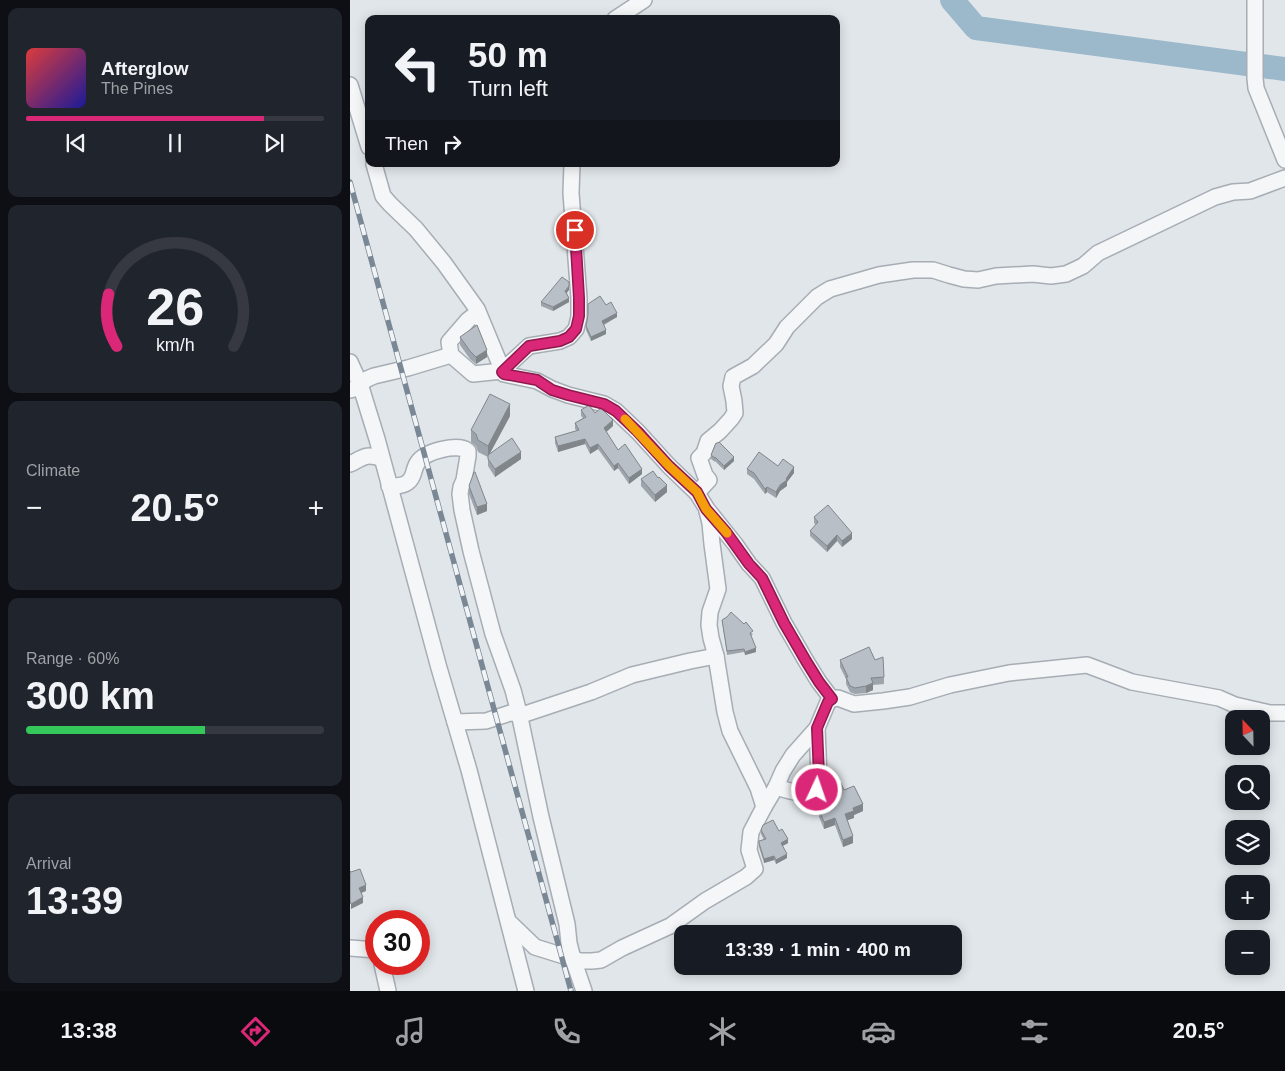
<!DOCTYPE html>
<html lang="en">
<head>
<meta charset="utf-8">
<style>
	:root { --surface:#171b24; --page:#20242c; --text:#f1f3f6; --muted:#9ea1a6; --line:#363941; --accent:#db2777 }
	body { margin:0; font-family:Arial,sans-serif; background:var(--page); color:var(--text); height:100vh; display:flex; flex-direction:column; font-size:19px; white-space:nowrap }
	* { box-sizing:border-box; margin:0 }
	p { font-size:16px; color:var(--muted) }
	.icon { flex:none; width:28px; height:28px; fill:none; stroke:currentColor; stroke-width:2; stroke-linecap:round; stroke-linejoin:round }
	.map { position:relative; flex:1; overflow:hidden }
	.panel { display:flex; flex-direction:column; gap:8px; padding:8px; background:#0d0f14; width:350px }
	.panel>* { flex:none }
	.hud { position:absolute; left:15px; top:15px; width:475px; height:152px; border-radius:10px; box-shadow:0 2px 12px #0003; background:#171b24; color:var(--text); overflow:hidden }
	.needle { width:32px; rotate:338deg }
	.buttons { position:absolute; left:875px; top:710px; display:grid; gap:10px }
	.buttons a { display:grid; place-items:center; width:45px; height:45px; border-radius:10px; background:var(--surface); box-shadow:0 2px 12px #0003; font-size:25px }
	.speed { position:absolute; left:15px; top:910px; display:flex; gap:10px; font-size:25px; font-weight:700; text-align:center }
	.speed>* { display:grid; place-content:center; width:65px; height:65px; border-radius:50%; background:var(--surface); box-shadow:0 2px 12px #0003; line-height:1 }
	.speed .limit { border:8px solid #d22; background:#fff; color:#111 }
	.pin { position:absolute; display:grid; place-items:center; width:42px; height:42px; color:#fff; margin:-21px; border:2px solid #fff; border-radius:50%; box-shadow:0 1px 5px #0007 }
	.me { position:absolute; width:55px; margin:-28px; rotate:3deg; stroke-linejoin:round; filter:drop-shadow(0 0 4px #0008) }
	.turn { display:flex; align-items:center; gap:18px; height:105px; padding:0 20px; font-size:22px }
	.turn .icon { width:65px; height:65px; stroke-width:2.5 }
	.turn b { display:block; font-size:35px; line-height:42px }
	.then { display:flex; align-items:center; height:48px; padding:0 20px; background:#0003; gap:10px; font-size:19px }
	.big { font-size:38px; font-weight:800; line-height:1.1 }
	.panel .card { flex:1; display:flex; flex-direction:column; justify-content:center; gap:8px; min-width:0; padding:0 18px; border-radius:10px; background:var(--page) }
	.panel .dial { align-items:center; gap:0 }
	.dial svg { height:130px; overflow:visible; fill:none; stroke:var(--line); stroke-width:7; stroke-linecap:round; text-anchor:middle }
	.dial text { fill:var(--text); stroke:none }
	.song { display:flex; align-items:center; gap:15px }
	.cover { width:60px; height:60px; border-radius:8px; background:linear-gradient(135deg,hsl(0 70% 55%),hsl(240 70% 35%)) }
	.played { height:5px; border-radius:2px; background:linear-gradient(90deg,var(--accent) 80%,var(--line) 80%) }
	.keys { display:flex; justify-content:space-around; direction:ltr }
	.heat { display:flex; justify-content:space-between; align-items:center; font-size:28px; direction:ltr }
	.charge { height:8px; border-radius:4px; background:linear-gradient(90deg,#34c759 60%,var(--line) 0) }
	.trip { position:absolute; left:324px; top:925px; width:288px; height:50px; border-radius:10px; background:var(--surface); box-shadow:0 2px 12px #0003; font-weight:800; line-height:50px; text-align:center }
	.dock { display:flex; height:80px; justify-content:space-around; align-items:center; background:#090b0e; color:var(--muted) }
	.dock .icon { width:35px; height:35px }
	.dock .on { color:var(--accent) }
	.dock b { font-size:22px; color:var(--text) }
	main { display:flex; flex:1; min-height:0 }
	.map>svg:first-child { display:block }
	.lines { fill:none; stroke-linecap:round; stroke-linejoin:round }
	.river { stroke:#9cb8cb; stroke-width:24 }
	.minor-casing { stroke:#a6adb4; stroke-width:18 }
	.minor { stroke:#f4f6f8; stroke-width:15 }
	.rail-casing { stroke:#7a8794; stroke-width:5.5 }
	.rail { stroke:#f1f4f7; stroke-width:4; stroke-dasharray:11; stroke-linecap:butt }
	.wall { fill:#9ea4ab }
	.shaded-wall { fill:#81868b }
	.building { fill:#b8bfc7; stroke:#81868b }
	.route-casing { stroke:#8e194d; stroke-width:12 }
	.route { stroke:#db2777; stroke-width:9 }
	.slow { stroke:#f59e0b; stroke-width:9 }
</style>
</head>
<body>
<main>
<section class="panel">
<div class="card">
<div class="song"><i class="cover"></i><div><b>Afterglow</b><p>The Pines</p></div></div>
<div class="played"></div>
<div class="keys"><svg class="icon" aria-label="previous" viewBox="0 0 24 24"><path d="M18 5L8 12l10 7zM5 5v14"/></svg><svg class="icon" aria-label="pause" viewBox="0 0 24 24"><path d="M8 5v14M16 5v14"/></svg><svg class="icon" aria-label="next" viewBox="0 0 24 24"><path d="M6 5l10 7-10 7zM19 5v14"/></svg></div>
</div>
<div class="card dial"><svg viewBox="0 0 100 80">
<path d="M14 69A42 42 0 1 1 86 69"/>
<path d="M14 69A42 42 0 0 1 9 37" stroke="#db2777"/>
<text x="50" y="56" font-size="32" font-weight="700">26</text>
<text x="50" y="72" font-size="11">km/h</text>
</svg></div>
<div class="card"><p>Climate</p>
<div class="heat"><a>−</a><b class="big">20.5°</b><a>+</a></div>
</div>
<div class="card"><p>Range · 60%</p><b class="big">300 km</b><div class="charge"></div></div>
<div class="card"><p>Arrival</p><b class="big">13:39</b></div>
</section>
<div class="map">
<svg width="935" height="991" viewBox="0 0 935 991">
	<rect width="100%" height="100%" fill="#e1e6ea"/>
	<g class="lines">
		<!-- river -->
		<polyline class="river" points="602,0 626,28 935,69"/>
		<defs>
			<g id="minor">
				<polyline points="905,0 905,78 906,88 935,160"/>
				<polyline points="265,19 294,0"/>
				<polyline points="0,85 19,147"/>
				<polyline points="24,164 33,196 40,204 66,229 94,263 127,309 154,374 187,381 202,389 218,395 254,404 266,411 288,432 319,466 347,493 357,509 385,544 399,564 412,578 434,623 456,661 469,682 482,699"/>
				<polyline points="128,312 118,320 99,342 101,355 123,374 152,371 179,346 210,341 219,337 226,329 229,317 229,298 221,193 222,164"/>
				<polyline points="0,362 10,384 27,439 89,668 119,770 176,991"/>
				<polyline points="0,390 4,389 17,379 24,376 58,368 101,355"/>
				<path d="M 0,464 C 14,457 16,453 32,459"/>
				<path d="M 39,486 C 45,486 54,486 58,482 C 65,477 63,468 68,462 C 76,451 108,443 118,451 L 118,456 L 114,480 L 111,487 L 110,494 L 112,510 L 121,551 L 143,634 L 163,690 L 169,713 L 191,817 L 217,924 L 219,943 L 223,959 L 234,991"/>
				<polyline points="347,493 359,480 355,475 349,458 354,453 358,441 370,431 381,419 385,413 384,401 381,386 383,377 403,366 426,344 437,327 467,297 480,289 529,275 563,270 583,270 599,275 614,279 628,280 646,276 683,274 701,276 716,274 733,266 748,253 865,197 883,192 900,191 935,178"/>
				<polyline points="357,511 360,523 362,544 368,589 360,612 359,625 361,638 366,656 375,712 380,731 408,788 414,807"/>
				<polyline points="105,722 136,721 160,713 175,714 241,692 282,675 340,661 366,656"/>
				<path d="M 426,787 C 442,792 451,795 467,790 L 469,776 L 467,728"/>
				<polyline points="159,922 185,947 230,961 242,961 251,960 272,948 320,926 355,901 396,877 405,869 399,850 401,832 414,807 426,787 433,771 443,755 467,728 478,702 482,699 488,698 504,704 533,701 560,697 600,685 659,673 737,665 782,682 869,698 885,705 920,713 935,713"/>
				<polyline points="0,948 26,950"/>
				<polyline points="32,964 38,991"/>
			</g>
		</defs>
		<!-- minor casing -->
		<use href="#minor" class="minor-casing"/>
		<!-- minor -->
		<use href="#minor" class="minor"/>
		<defs>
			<polyline id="rail" points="0,182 221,991"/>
		</defs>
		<!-- rail casing -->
		<use href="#rail" class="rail-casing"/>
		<!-- rail -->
		<use href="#rail" class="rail"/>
	</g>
	<!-- wall -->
	<g class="wall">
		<polygon points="219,290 217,293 219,302 203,311 191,306 191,302"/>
		<polygon points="256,305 267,317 254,325 256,334 241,341 236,330 236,326"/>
		<polygon points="110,337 137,357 126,364 120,359 110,345"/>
		<polygon points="231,410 245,413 263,426 256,432 268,450 292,474 279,484 268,468 264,471 248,449 240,454 235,444 208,452 205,443 205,437 227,431 225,429 225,423 233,418 231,416"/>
		<polygon points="160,416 140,453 171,459 145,477 138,466 138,457 128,452 126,446 121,442 121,430"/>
		<polygon points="361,455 384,461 374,470 365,461 365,462 361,459"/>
		<polygon points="428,466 444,473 437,482 437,486 430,491 426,498 417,492 415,494 404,479 397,474 397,469"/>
		<polygon points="291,479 317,492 305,502 291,486"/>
		<polygon points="119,486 137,511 127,515 119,494"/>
		<polygon points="464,517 502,539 492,547 487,541 477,552 460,536 460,531 466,525 464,523"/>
		<polygon points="372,620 403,634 401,636 406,652 395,655 394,652 377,655"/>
		<polygon points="490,660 525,660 534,677 534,684 523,685 523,690 516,693 505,694 500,692 496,684 496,679 490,667"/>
		<polygon points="479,788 494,790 513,811 504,815 504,818 497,820 503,843 493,847 485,825 474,829 469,817 469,810 483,804 479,795"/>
		<polygon points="411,830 429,831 438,843 432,846 437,858 426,864 424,860 414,863 409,847 409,841 414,840 411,834"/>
	</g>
	<!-- shaded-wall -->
	<g class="shaded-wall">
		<polygon points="219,286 219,290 215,294 215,291"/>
		<polygon points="219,298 219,302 203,311 203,307"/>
		<polygon points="267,313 267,317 252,325 252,321"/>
		<polygon points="256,330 256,334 241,341 241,337"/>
		<polygon points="137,350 137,357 126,364 126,357"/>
		<polygon points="160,404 160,416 138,457 138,446"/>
		<polygon points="263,420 263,426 254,434 254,428"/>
		<polygon points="235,439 235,444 208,452 208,446"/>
		<polygon points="248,444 248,449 240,454 240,448"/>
		<polygon points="171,452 171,459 145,477 145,469"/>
		<polygon points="384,457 384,461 374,470 374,466"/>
		<polygon points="268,463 268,468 264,471 264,466"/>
		<polygon points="444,467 444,473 437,482 437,486 430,491 426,498 426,492"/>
		<polygon points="292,469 292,474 279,484 279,478"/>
		<polygon points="317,485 317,492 305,502 305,495"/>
		<polygon points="417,487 417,492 415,494 415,489"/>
		<polygon points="137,504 137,511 127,515 127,507"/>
		<polygon points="502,533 502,539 492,547 492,541"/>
		<polygon points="487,535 487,541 477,552 477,546"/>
		<polygon points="406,648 406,652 395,655 395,652"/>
		<polygon points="523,683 523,690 516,693 516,686"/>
		<polygon points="513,804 513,811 504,815 504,818 495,821 495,814 503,808"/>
		<polygon points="485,818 485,825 474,829 474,822"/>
		<polygon points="503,836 503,843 493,847 493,840"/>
		<polygon points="438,839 438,843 431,847 431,843"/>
		<polygon points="437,854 437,858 426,864 426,860"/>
		<polygon points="424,856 424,860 414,863 414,859"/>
		<polygon points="16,885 16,891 9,894 9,888"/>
		<polygon points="13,897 13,903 1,909 1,904"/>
	</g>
	<!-- building -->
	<g class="building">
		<polygon points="212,277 219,282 219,286 215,291 219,298 203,307 191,302"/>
		<polygon points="250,296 256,305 261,302 267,313 252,321 256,330 241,337 236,326 238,315 238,304"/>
		<polygon points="127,325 137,350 126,357 120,351 110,337"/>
		<polygon points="140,394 160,404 138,446 128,440 126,434 121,430"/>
		<polygon points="239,405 245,413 251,408 263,420 254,428 268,450 275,444 292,469 279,478 268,463 264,466 248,444 240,448 235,439 208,446 205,437 229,430 225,423 236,417 231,410"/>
		<polygon points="162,438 171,452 145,469 138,459 138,455"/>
		<polygon points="369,442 384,457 374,466 365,457 365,458 361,455 366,443 368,443"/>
		<polygon points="409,452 428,466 433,459 444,467 436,479 437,480 430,485 426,492 417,487 415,489 404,473 397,469"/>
		<polygon points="303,471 308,478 309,477 317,485 305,495 291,479"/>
		<polygon points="124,472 125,472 137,504 127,507 119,486"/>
		<polygon points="478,505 502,533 492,541 487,535 477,546 460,531 468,522 464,517"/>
		<polygon points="381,612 394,624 396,622 403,631 400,633 406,648 395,652 394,649 377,651 372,620 377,617"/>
		<polygon points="519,647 525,660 533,657 534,677 521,678 523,683 516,686 505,688 500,686 496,677 498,677 490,660"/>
		<polygon points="491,783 494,790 504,786 513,804 503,808 504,811 495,814 503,836 493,840 485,818 474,822 469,810 485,803 479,788"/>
		<polygon points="423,820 429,831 432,829 438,839 431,843 437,854 426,860 424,856 414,859 409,843 409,841 416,839 411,830 413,825"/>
		<polygon points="10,869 16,885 9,888 13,897 1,904 0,901 0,871 1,872"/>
	</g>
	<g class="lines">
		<defs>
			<polyline id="route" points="225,230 229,298 229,316 226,329 219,337 210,341 179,346 152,372 154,374 187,380 202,390 218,395 254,404 266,411 288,432 319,466 347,492 356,509 376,532 399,564 412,578 434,623 456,661 469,682 482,699 478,702 467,728 469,776 467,790"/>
		</defs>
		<!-- route casing -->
		<use href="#route" class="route-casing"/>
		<!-- route -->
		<use href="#route" class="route"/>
		<!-- slow -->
		<polyline class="slow" points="275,419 319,466 347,492 356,509 377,533"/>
	</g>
</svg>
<div class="buttons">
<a><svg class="needle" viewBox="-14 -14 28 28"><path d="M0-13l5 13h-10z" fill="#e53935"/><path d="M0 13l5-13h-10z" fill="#9ea1a6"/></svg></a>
<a><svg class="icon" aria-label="search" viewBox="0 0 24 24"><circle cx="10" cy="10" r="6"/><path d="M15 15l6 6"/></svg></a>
<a><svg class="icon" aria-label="layers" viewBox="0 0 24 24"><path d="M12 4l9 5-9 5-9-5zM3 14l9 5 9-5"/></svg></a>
<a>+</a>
<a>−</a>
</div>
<div class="speed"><div class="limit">30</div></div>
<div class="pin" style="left:225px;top:230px;background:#d93025"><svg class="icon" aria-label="arrive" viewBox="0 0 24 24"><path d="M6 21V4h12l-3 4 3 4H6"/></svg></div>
<svg class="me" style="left:467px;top:790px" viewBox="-20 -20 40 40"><circle r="17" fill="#db2777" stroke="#fff" stroke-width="3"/><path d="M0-11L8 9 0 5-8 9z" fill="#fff"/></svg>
<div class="trip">13:39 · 1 min · 400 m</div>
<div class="hud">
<div class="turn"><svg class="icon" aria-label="left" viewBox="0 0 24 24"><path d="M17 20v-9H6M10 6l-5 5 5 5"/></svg><div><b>50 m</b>Turn left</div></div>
<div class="then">Then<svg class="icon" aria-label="right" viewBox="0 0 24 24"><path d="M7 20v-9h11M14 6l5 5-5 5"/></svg></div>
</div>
</div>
</main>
<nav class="dock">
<b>13:38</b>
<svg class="icon on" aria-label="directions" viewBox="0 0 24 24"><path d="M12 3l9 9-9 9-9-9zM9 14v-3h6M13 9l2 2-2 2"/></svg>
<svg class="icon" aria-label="music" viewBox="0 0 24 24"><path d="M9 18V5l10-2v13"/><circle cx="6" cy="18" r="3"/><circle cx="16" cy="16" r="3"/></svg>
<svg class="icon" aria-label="phone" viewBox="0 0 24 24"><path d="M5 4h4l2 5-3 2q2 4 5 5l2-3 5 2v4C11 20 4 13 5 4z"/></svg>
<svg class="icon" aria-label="climate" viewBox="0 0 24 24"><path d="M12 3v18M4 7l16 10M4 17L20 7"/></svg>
<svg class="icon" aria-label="car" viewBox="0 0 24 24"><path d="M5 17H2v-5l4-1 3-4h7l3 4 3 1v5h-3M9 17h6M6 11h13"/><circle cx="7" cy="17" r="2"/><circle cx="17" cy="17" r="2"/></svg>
<svg class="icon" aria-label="filters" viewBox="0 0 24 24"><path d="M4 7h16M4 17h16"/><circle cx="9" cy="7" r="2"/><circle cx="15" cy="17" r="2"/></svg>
<b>20.5°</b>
</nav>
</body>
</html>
